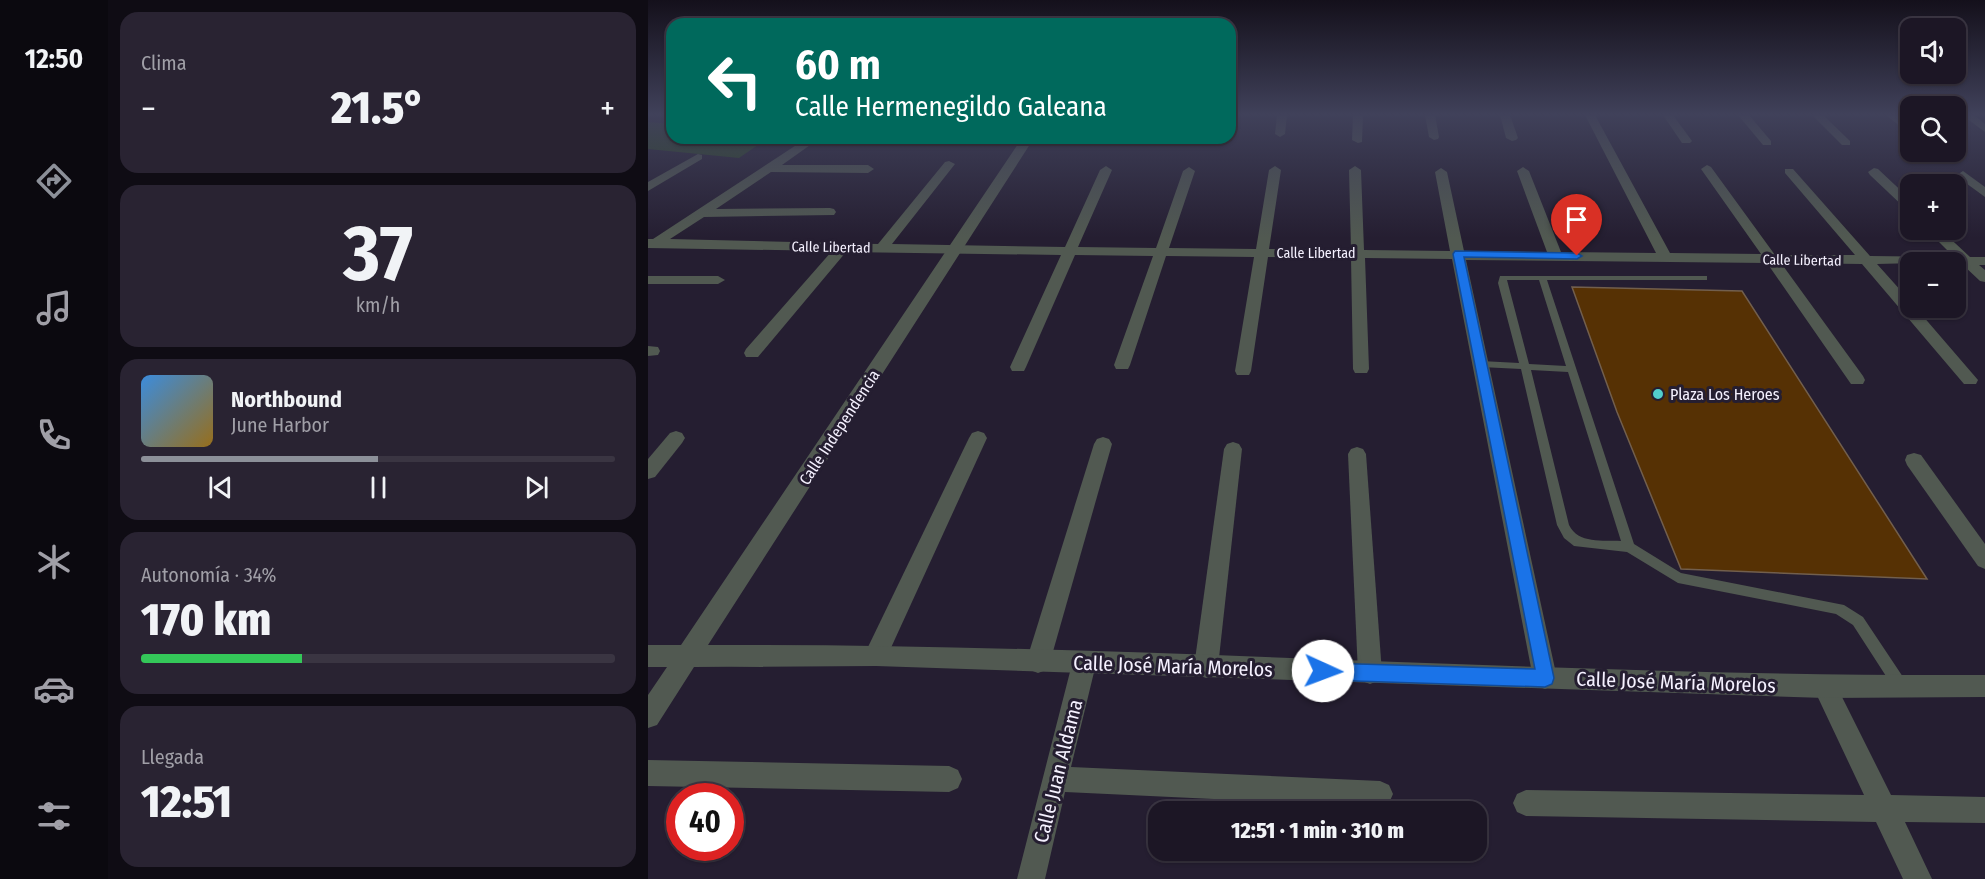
<!DOCTYPE html>
<html lang="es">
<head>
<meta charset="utf-8">
<style>
	:root { --surface:#1c1625; --page:#292332; --text:#f1f3f6; --muted:#a09fa7; --line:#3a3542; --accent:#8c9099 }
	body { margin:0; font-family:"Fira Sans Condensed",sans-serif; background:var(--page); color:var(--text); height:100vh; display:flex; flex-direction:column; font-size:22px; white-space:nowrap }
	* { box-sizing:border-box; margin:0 }
	p { font-size:20px; color:var(--muted) }
	.icon { flex:none; width:33px; height:33px; fill:none; stroke:currentColor; stroke-width:2; stroke-linecap:round; stroke-linejoin:round }
	.map { position:relative; flex:1; overflow:hidden }
	.panel { display:flex; flex-direction:column; gap:12px; padding:12px; background:#0f0c14; width:540px }
	.panel>* { flex:none }
	.banner { position:absolute; left:18px; top:18px; width:570px; height:126px; border-radius:18px; box-shadow:0 2px 4px #0004,0 0 0 2px var(--line); background:#00695c; color:#fff; overflow:hidden }
	.tools { position:absolute; left:1252px; top:18px; display:grid; gap:12px }
	.tools a { display:grid; place-items:center; width:66px; height:66px; border-radius:12px; background:var(--surface); box-shadow:0 2px 4px #0004,0 0 0 2px var(--line); font-size:30px }
	.speed { position:absolute; left:18px; top:783px; display:flex; gap:12px; font-size:30px; font-weight:700; text-align:center }
	.speed>* { display:grid; place-content:center; width:78px; height:78px; border-radius:50%; background:var(--surface); box-shadow:0 2px 4px #0004,0 0 0 2px var(--line); line-height:1 }
	.speed .limit { border:9px solid #d22; background:#fff; color:#111 }
	.pin { position:absolute; display:grid; place-items:center; width:51px; height:51px; color:#fff; margin:-62px -26px; border-radius:50% 50% 50% 0; rotate:-45deg; box-shadow:0 0 6px #0007 }
	.pin .icon { rotate:45deg }
	.me { position:absolute; width:66px; margin:-33px; rotate:92deg; stroke-linejoin:round; filter:drop-shadow(0 0 4px #0008) }
	.turn { display:flex; align-items:center; gap:21px; height:126px; padding:0 30px; font-size:27px }
	.turn .icon { width:78px; height:78px; stroke-width:2.5 }
	.turn b { display:block; font-size:42px; line-height:51px }
	.big { font-size:45px; font-weight:800; line-height:1.1 }
	.panel .tile { flex:1; display:flex; flex-direction:column; justify-content:center; gap:9px; min-width:0; padding:0 21px; border-radius:18px; background:var(--page) }
	.panel .dial { align-items:center; gap:0 }
	.dial b { font-size:78px; line-height:1 }
	.song { display:flex; align-items:center; gap:18px }
	.cover { width:72px; height:72px; border-radius:9px; background:linear-gradient(135deg,hsl(210 70% 55%),hsl(40 70% 35%)) }
	.played { height:6px; border-radius:3px; background:linear-gradient(90deg,var(--accent) 50%,var(--line) 50%) }
	.keys { display:flex; justify-content:space-around; direction:ltr }
	.heat { display:flex; justify-content:space-between; align-items:center; font-size:33px; direction:ltr }
	.charge { height:9px; border-radius:4px; background:linear-gradient(90deg,#34c759 34%,var(--line) 0) }
	.trip { position:absolute; left:500px; top:801px; width:339px; height:60px; border-radius:18px; background:var(--surface); box-shadow:0 2px 4px #0004,0 0 0 2px var(--line); font-weight:800; line-height:60px; text-align:center }
	main { display:flex; flex:1; min-height:0 }
	.menu { display:flex; flex-direction:column; width:108px; justify-content:space-around; align-items:center; background:#0b090f; color:var(--muted) }
	.menu .icon { width:42px; height:42px }
	.menu .selected { color:var(--accent) }
	.menu b { font-size:27px; color:var(--text) }
	.map>svg:first-child { display:block }
	.green { fill:#2c4820 }
	.building { fill:#563104; stroke:#725f4d; stroke-width:1.5 }
	.lines { fill:none; stroke-linecap:round; stroke-linejoin:round }
	.service { fill:#515951; fill-rule:evenodd }
	.minor { fill:#515951; fill-rule:evenodd }
	.tertiary { fill:#515951; fill-rule:evenodd }
	.route { fill:#1a73e8; stroke:#114b97; stroke-width:1.5 }
	.poi-dot { fill:#52cdcc; stroke:#251e31; stroke-width:2 }
	.labels { text-anchor:middle; stroke-width:6; stroke-linejoin:round; paint-order:stroke }
	.far-street-label { font-size:14px; fill:#f5f1ff; stroke:#251e31 }
	.poi-label { font-size:16px; fill:#f5f1ff; stroke:#251e31; text-anchor:start }
	.street-label { font-size:16px; fill:#f5f1ff; stroke:#251e31 }
	.near-street-label { font-size:20px; fill:#f5f1ff; stroke:#251e31 }
</style>
</head>
<body>
<main>
<nav class="menu">
<b>12:50</b>
<svg class="icon selected" aria-label="directions" viewBox="0 0 24 24"><path d="M12 3l9 9-9 9-9-9zM9 14v-3h6M13 9l2 2-2 2"/></svg>
<svg class="icon" aria-label="music" viewBox="0 0 24 24"><path d="M9 18V5l10-2v13"/><circle cx="6" cy="18" r="3"/><circle cx="16" cy="16" r="3"/></svg>
<svg class="icon" aria-label="phone" viewBox="0 0 24 24"><path d="M5 4h4l2 5-3 2q2 4 5 5l2-3 5 2v4C11 20 4 13 5 4z"/></svg>
<svg class="icon" aria-label="climate" viewBox="0 0 24 24"><path d="M12 3v18M4 7l16 10M4 17L20 7"/></svg>
<svg class="icon" aria-label="car" viewBox="0 0 24 24"><path d="M5 17H2v-5l4-1 3-4h7l3 4 3 1v5h-3M9 17h6M6 11h13"/><circle cx="7" cy="17" r="2"/><circle cx="17" cy="17" r="2"/></svg>
<svg class="icon" aria-label="filters" viewBox="0 0 24 24"><path d="M4 7h16M4 17h16"/><circle cx="9" cy="7" r="2"/><circle cx="15" cy="17" r="2"/></svg>
</nav>
<section class="panel">
<div class="tile"><p>Clima</p>
<div class="heat"><a>−</a><b class="big">21.5°</b><a>+</a></div>
</div>
<div class="tile dial"><b>37</b><p>km/h</p></div>
<div class="tile">
<div class="song"><i class="cover"></i><div><b>Northbound</b><p>June Harbor</p></div></div>
<div class="played"></div>
<div class="keys"><svg class="icon" aria-label="previous" viewBox="0 0 24 24"><path d="M18 5L8 12l10 7zM5 5v14"/></svg><svg class="icon" aria-label="pause" viewBox="0 0 24 24"><path d="M8 5v14M16 5v14"/></svg><svg class="icon" aria-label="next" viewBox="0 0 24 24"><path d="M6 5l10 7-10 7zM19 5v14"/></svg></div>
</div>
<div class="tile"><p>Autonomía · 34%</p><b class="big">170 km</b><div class="charge"></div></div>
<div class="tile"><p>Llegada</p><b class="big">12:51</b></div>
</section>
<div class="map">
<svg width="1337" height="879" viewBox="0 0 1337 879">
	<rect width="100%" height="100%" fill="#251e31"/>
	<!-- green -->
	<polygon class="green" points="0,122 24,124 24,138 120,138 91,158 0,149"/>
	<!-- building -->
	<polygon class="building" points="924,287 1094,291 1279,579 1033,569 969,412"/>
	<g class="lines">
		<!-- service -->
		<path class="service" d="M 852,276 L 1059,276 L 1059,280 L 899,280 L 986,544 L 1033,573 L 1196,605 L 1215,617 L 1257,680 L 1259,685 L 1257,690 L 1252,692 L 1247,690 L 1205,625 L 1188,614 L 1030,583 L 979,552 L 926,546 L 916,538 L 909,525 L 873,369 L 833,367 L 828,364 L 833,361 L 871,363 L 850,283 ZM 859,280 L 891,280 L 918,366 L 881,364 ZM 883,370 L 920,372 L 973,541 C 955,540 930,544 921,525 Z"/>
		<!-- minor -->
		<g class="minor">
			<polygon points="629,115 639,115 637,134 632,137 627,134"/>
			<polygon points="705,115 715,115 714,142 710,143 704,140"/>
			<polygon points="777,115 787,115 791,137 790,139 786,140 781,137"/>
			<polygon points="852,115 862,115 870,138 868,140 864,141 858,138"/>
			<polygon points="937,115 947,115 1022,253 1113,254 1053,169 1059,165 1063,167 1127,255 1207,255 1137,173 1137,169 1145,169 1222,256 1306,257 1279,230 1293,230 1322,257 1337,257 1337,265 1331,265 1337,270 1337,282 1332,281 1315,265 1308,265 1308,262 1229,264 1263,302 1263,308 1268,308 1330,380 1328,384 1316,384 1214,264 1133,263 1215,376 1217,380 1215,384 1203,384 1119,263 818,260 909,678 905,686 897,689 889,686 885,678 804,259 717,258 721,369 719,373 707,373 705,369 703,258 620,257 603,371 601,375 589,375 587,371 606,257 518,256 482,365 480,369 468,369 466,365 505,256 427,255 378,367 376,371 364,371 362,367 413,255 198,252 110,357 98,357 96,353 98,349 184,251 0,248 0,239 5,239 159,138 172,138 134,165 220,165 226,169 220,173 123,172 68,209 182,208 186,209 188,212 186,215 56,217 22,239 230,244 297,162 301,161 307,164 244,244 417,247 452,170 458,166 464,170 430,247 508,248 535,171 541,167 547,171 521,248 608,249 621,170 627,166 633,170 621,249 703,250 701,170 707,166 713,170 716,250 802,251 787,172 793,168 799,172 816,251 899,252 869,171 875,167 881,171 913,252 1008,253"/>
			<polygon points="1015,115 1025,115 1044,141 1042,143 1034,143"/>
			<polygon points="1090,115 1101,115 1123,141 1123,145 1115,145"/>
			<polygon points="1164,115 1175,115 1202,141 1202,145 1194,145"/>
			<polygon points="1238,115 1250,115 1263,126 1263,135"/>
			<polygon points="1314,115 1326,115 1337,124 1337,132"/>
			<polygon points="472,138 484,138 484,140 478,143 474,142"/>
			<polygon points="50,154 54,155 54,159 0,191 0,182"/>
			<polygon points="1226,168 1230,169 1263,200 1263,211 1259,210 1222,175 1220,172"/>
			<polygon points="1315,171 1337,187 1337,197 1311,178 1309,175"/>
			<polygon points="0,276 70,276 77,280 70,284 0,284"/>
			<polygon points="0,346 10,347 12,351 10,355 0,356"/>
			<polygon points="28,431 34,433 37,438 34,443 7,477 0,479 0,459 22,433"/>
			<polygon points="330,431 336,433 339,438 236,663 228,666 220,663 217,655 220,647 321,438 324,433"/>
			<polygon points="455,437 461,439 464,444 402,662 398,670 390,673 382,670 378,662 446,444 449,439"/>
			<polygon points="585,442 591,444 594,449 570,667 566,675 558,678 550,675 546,667 576,449 579,444"/>
			<polygon points="709,447 715,449 718,454 734,673 730,681 722,684 714,681 710,673 700,454 703,449"/>
			<polygon points="1266,453 1273,455 1337,544 1337,569 1330,566 1259,465 1257,460 1259,455"/>
			<polygon points="436,653 444,656 448,664 423,767 732,781 741,785 745,794 741,803 732,807 417,792 397,879 369,879 424,664 428,656"/>
			<polygon points="1177,676 1185,679 1243,795 1337,797 1337,823 1257,822 1284,879 1255,879 1228,822 878,816 869,812 865,803 869,794 878,790 1216,795 1165,687 1169,679"/>
			<polygon points="0,760 301,766 310,770 314,779 310,788 301,792 0,786"/>
		</g>
		<!-- tertiary -->
		<path class="tertiary" d="M 374,138 L 386,138 L 60,645 C 486,643 911,677 1337,675 L 1337,697 L 1177,698 L 228,666 L 46,667 L 9,725 L 0,728 L 0,695 L 19,667 L 0,667 L 0,645 L 33,645 Z"/>
	</g>
	<!-- sky -->
	<linearGradient id="sky" x2="0" y2="1"><stop stop-color="#14101b"/><stop offset="0.48" stop-color="#40415a"/><stop offset="1" stop-color="#40415a" stop-opacity="0"/></linearGradient>
	<rect width="1337" height="238" fill="url(#sky)"/>
	<!-- route -->
	<polygon class="route" points="807,251 929,253 934,256 929,259 816,257 906,678 904,684 897,687 675,680 669,677 666,671 669,665 675,663 887,669 805,254"/>
	<!-- markers -->
	<circle class="poi-dot" cx="1010" cy="394" r="6"/>
	<g class="labels">
		<!-- far-street labels -->
		<g class="far-street-label">
			<text transform="translate(183 247) rotate(1)" y="5">Calle Libertad</text>
			<text x="668" y="258">Calle Libertad</text>
			<text transform="translate(1154 260) rotate(1)" y="5">Calle Libertad</text>
		</g>
		<!-- poi labels -->
		<g class="poi-label">
			<text x="1022" y="400">Plaza Los Heroes</text>
		</g>
		<!-- street labels -->
		<g class="street-label">
			<text transform="translate(191 427) rotate(-57)" y="6">Calle Independencia</text>
		</g>
		<!-- near-street labels -->
		<g class="near-street-label">
			<text transform="translate(525 666) rotate(2)" y="7">Calle José María Morelos</text>
			<text transform="translate(1028 682) rotate(2)" y="7">Calle José María Morelos</text>
			<text transform="translate(410 771) rotate(-76)" y="7">Calle Juan Aldama</text>
		</g>
	</g>
</svg>
<div class="tools">
<a><svg class="icon" aria-label="sound" viewBox="0 0 24 24"><path d="M4 9h4l5-4v14l-5-4H4zM17 9q2 3 0 6"/></svg></a>
<a><svg class="icon" aria-label="search" viewBox="0 0 24 24"><circle cx="10" cy="10" r="6"/><path d="M15 15l6 6"/></svg></a>
<a>+</a>
<a>−</a>
</div>
<div class="speed"><div class="limit">40</div></div>
<div class="pin" style="left:929px;top:256px;background:#d93025"><svg class="icon" aria-label="arrive" viewBox="0 0 24 24"><path d="M6 21V4h12l-3 4 3 4H6"/></svg></div>
<svg class="me" style="left:675px;top:671px" viewBox="-20 -20 40 40"><circle r="19" fill="#fff"/><path d="M0-13L10 11 0 6-10 11z" fill="#1a73e8"/></svg>
<div class="trip">12:51 · 1 min · 310 m</div>
<div class="banner">
<div class="turn"><svg class="icon" aria-label="left" viewBox="0 0 24 24"><path d="M17 20v-9H6M10 6l-5 5 5 5"/></svg><div><b>60 m</b>Calle Hermenegildo Galeana</div></div>
</div>
</div>
</main>
</body>
</html>
